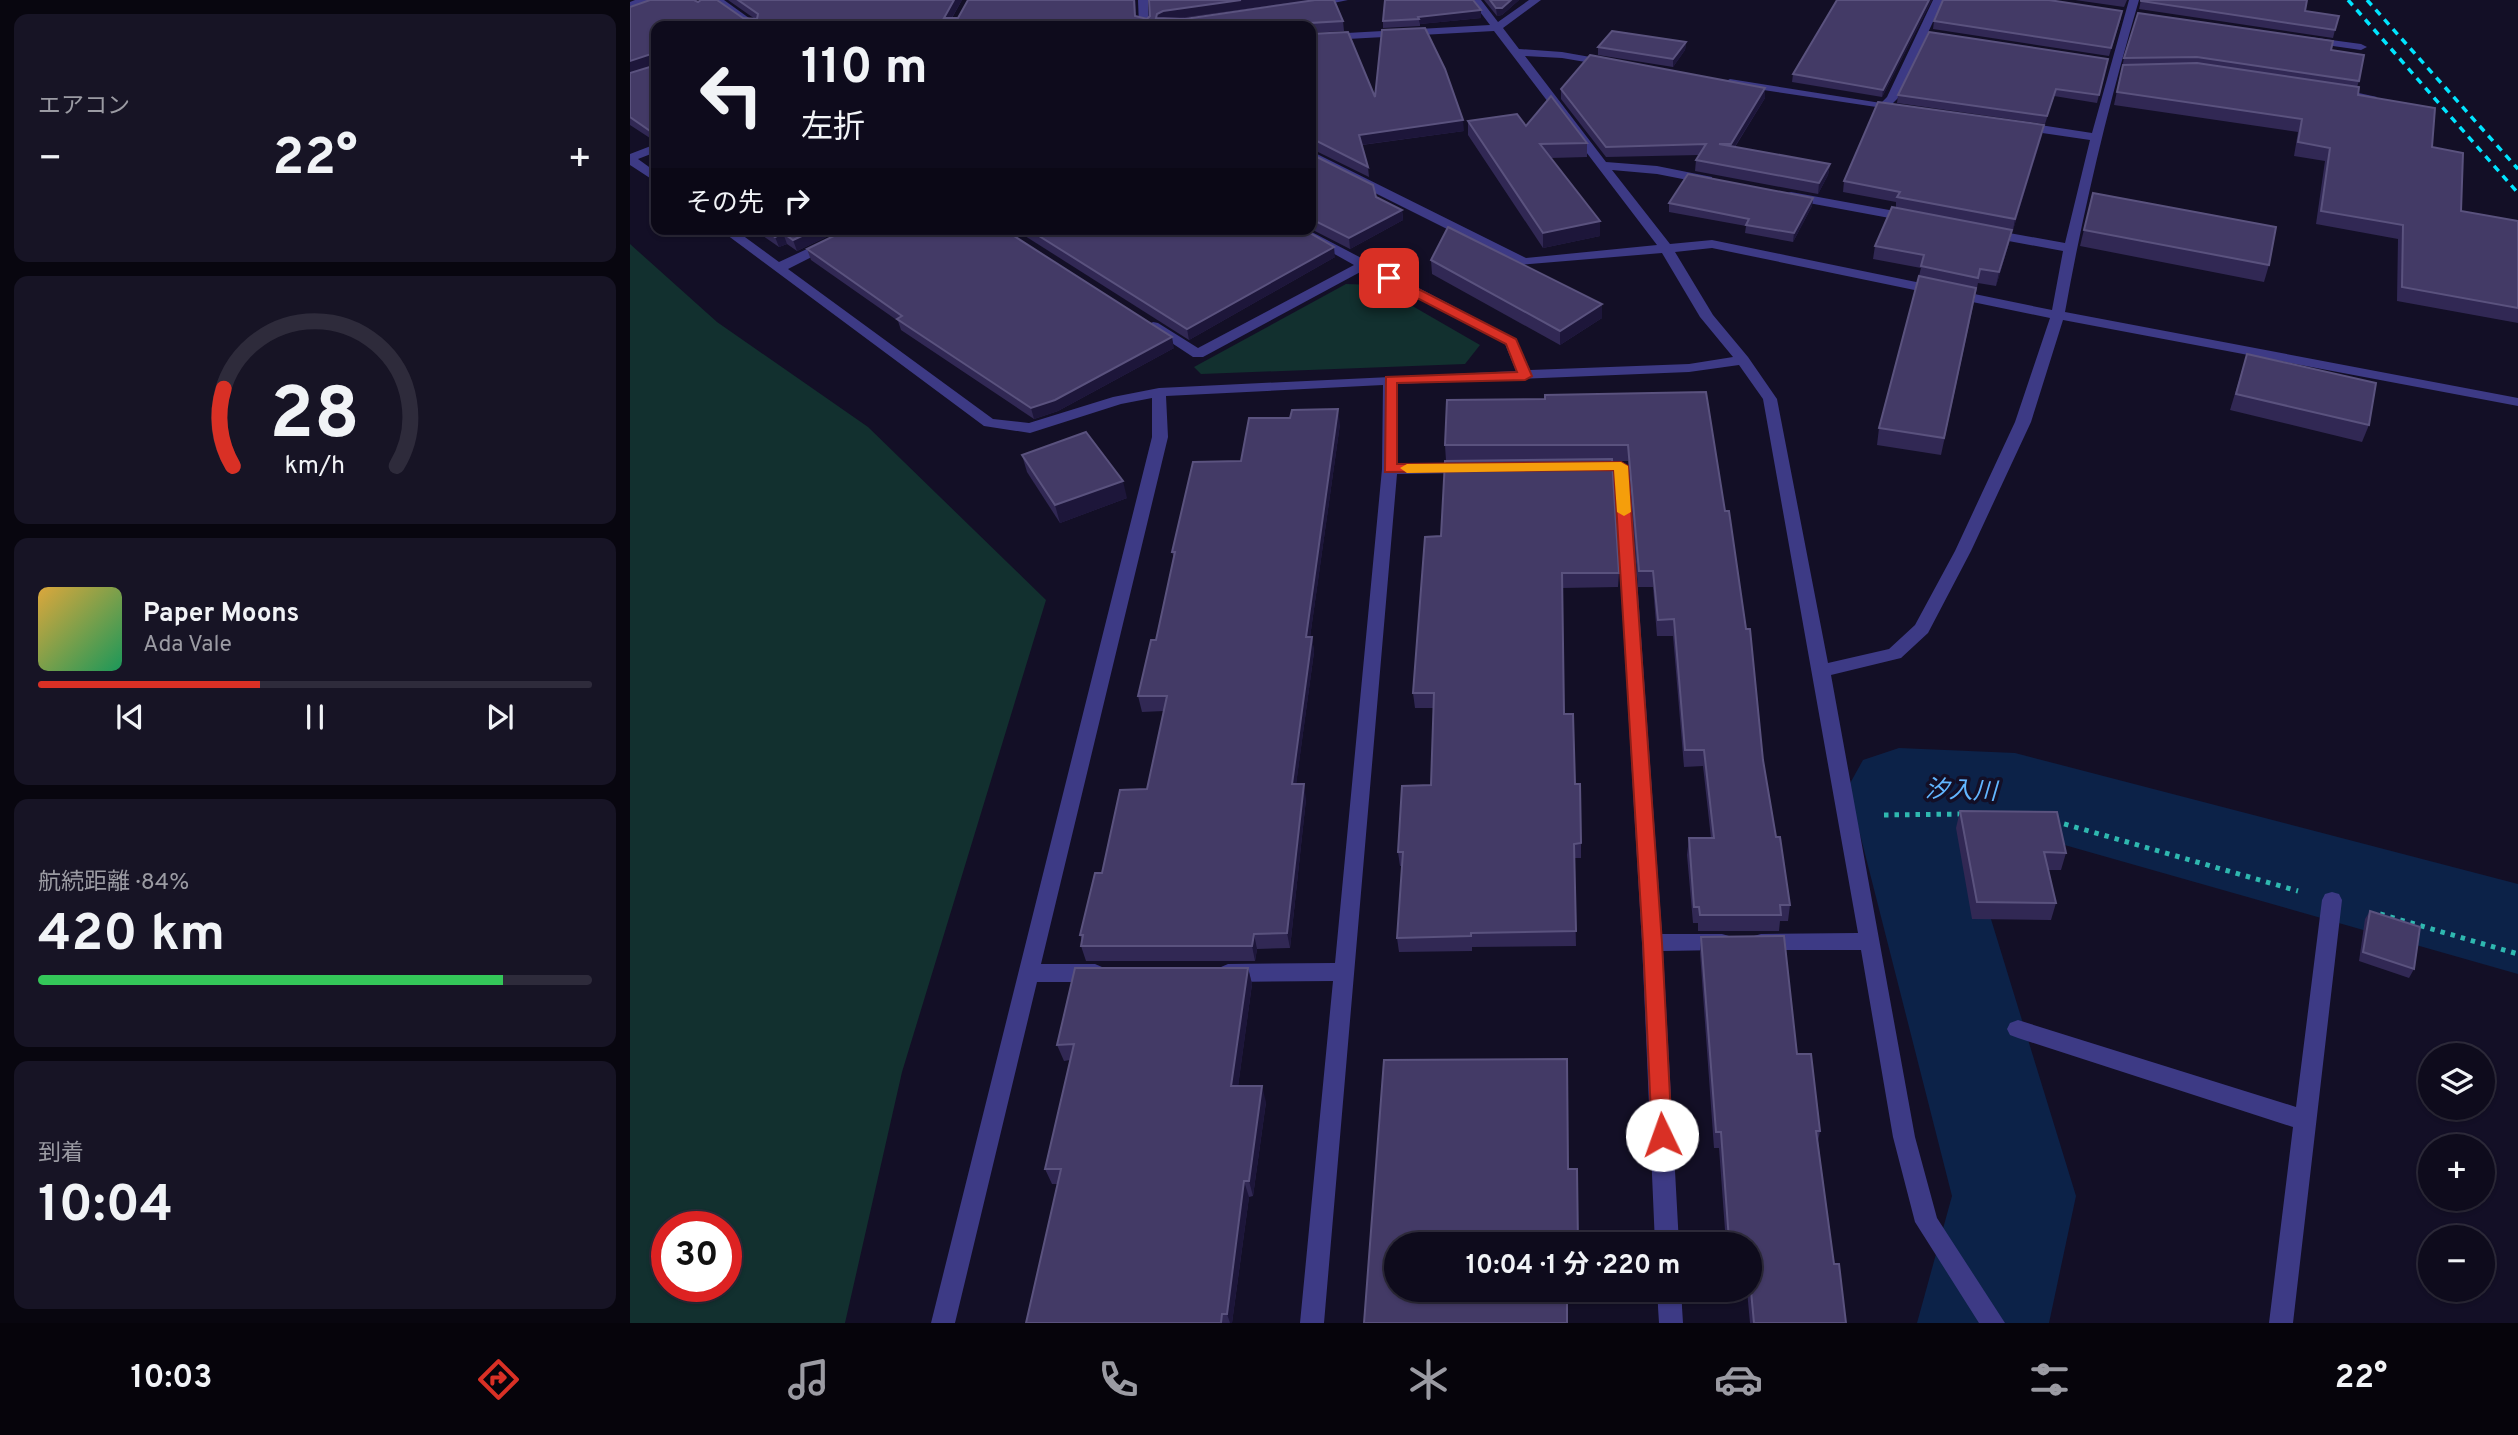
<!DOCTYPE html>
<html lang="ja">
<head>
<meta charset="utf-8">
<style>
	:root { --surface:#0e0b1c; --page:#171425; --text:#f1f3f6; --muted:#9b9ba3; --line:#2e2b3b; --accent:#d93025 }
	body { margin:0; font-family:Overpass,"Noto Sans JP",sans-serif; background:var(--page); color:var(--text); height:100vh; display:flex; flex-direction:column; font-size:26px; white-space:nowrap }
	* { box-sizing:border-box; margin:0 }
	p { font-size:23px; color:var(--muted) }
	.icon { flex:none; width:38px; height:38px; fill:none; stroke:currentColor; stroke-width:2; stroke-linecap:round; stroke-linejoin:round }
	.map { position:relative; flex:1; overflow:hidden }
	.sheet { display:flex; flex-direction:column; gap:14px; padding:14px; background:#08060f; width:630px }
	.sheet>* { flex:none }
	.banner { position:absolute; left:21px; top:21px; width:665px; height:214px; border-radius:14px; box-shadow:0 2px 5px #0004,0 0 0 2px var(--line); background:#0e0b1c; color:var(--text); overflow:hidden }
	.fabs { position:absolute; left:1788px; top:1043px; display:grid; gap:14px }
	.fabs a { display:grid; place-items:center; width:77px; height:77px; border-radius:50%; background:var(--surface); box-shadow:0 2px 5px #0004,0 0 0 2px var(--line); font-size:35px }
	.speed { position:absolute; left:21px; top:1211px; display:flex; gap:14px; font-size:35px; font-weight:700; text-align:center }
	.speed>* { display:grid; place-content:center; width:91px; height:91px; border-radius:50%; background:var(--surface); box-shadow:0 2px 5px #0004,0 0 0 2px var(--line); line-height:1 }
	.speed .limit { border:10px solid #d22; background:#fff; color:#111 }
	.pin { position:absolute; display:grid; place-items:center; width:60px; height:60px; color:#fff; margin:-30px; border-radius:14px; box-shadow:0 4px 10px #0006 }
	.me { position:absolute; width:77px; margin:-38px; rotate:357deg; stroke-linejoin:round; filter:drop-shadow(0 0 5px #0008) }
	.turn { display:flex; align-items:center; gap:24px; height:147px; padding:0 35px; font-size:32px }
	.turn .icon { width:91px; height:91px; stroke-width:2.5 }
	.turn b { display:block; font-size:49px; line-height:60px }
	.then { display:flex; align-items:center; height:66px; padding:0 35px; background:#0003; gap:14px; font-size:26px }
	.big { font-size:52px; font-weight:700; line-height:1.1 }
	.sheet .tile { flex:1; display:flex; flex-direction:column; justify-content:center; gap:10px; min-width:0; padding:0 24px; border-radius:14px; background:var(--page) }
	.sheet .dial { align-items:center; gap:0 }
	.dial svg { height:182px; overflow:visible; fill:none; stroke:var(--line); stroke-width:7; stroke-linecap:round; text-anchor:middle }
	.dial text { fill:var(--text); stroke:none }
	.song { display:flex; align-items:center; gap:21px }
	.cover { width:84px; height:84px; border-radius:10px; background:linear-gradient(135deg,hsl(40 70% 55%),hsl(150 70% 35%)) }
	.played { height:7px; border-radius:4px; background:linear-gradient(90deg,var(--accent) 40%,var(--line) 40%) }
	.keys { display:flex; justify-content:space-around; direction:ltr }
	.heat { display:flex; justify-content:space-between; align-items:center; font-size:38px; direction:ltr }
	.charge { height:10px; border-radius:5px; background:linear-gradient(90deg,#34c759 84%,var(--line) 0) }
	.trip { position:absolute; left:754px; top:1232px; width:378px; height:70px; border-radius:35px; background:var(--surface); box-shadow:0 2px 5px #0004,0 0 0 2px var(--line); font-weight:700; line-height:70px; text-align:center }
	.menu { display:flex; height:112px; justify-content:space-around; align-items:center; background:#06040b; color:var(--muted) }
	.menu .icon { width:49px; height:49px }
	.menu .current { color:var(--accent) }
	.menu b { font-size:32px; color:var(--text) }
	main { display:flex; flex:1; min-height:0 }
	.map>svg:first-child { display:block }
	.green { fill:#12302f; fill-rule:evenodd }
	.lines { fill:none; stroke-linecap:round; stroke-linejoin:round }
	.river { fill:#0c2248; fill-rule:evenodd }
	.path { stroke:#2fb8b0; stroke-width:5; stroke-dasharray:4.5 6; stroke-linecap:butt }
	.minor { fill:#3d3a85; fill-rule:evenodd }
	.rail { stroke:#00e5ff; stroke-width:3.5; stroke-dasharray:7 6; stroke-linecap:butt }
	.wall { fill:#312854 }
	.shaded-wall { fill:#1d163a }
	.building { fill:#433a66; stroke:#5a527e; stroke-width:2 }
	.route { fill:#d93025; stroke:#8d1f18; stroke-width:2 }
	.slow { fill:#f59e0b }
	.labels { text-anchor:middle; stroke-width:7; stroke-linejoin:round; paint-order:stroke }
	.water-label { font-size:24px; font-style:italic; fill:#62b6ff; stroke:#130f26 }
</style>
</head>
<body>
<main>
<section class="sheet">
<div class="tile"><p>エアコン</p>
<div class="heat"><a>−</a><b class="big">22°</b><a>+</a></div>
</div>
<div class="tile dial"><svg viewBox="0 0 100 80">
<path d="M14 69A42 42 0 1 1 86 69"/>
<path d="M14 69A42 42 0 0 1 10 35" stroke="#d93025"/>
<text x="50" y="56" font-size="32" font-weight="700">28</text>
<text x="50" y="72" font-size="11">km/h</text>
</svg></div>
<div class="tile">
<div class="song"><i class="cover"></i><div><b>Paper Moons</b><p>Ada Vale</p></div></div>
<div class="played"></div>
<div class="keys"><svg class="icon" aria-label="previous" viewBox="0 0 24 24"><path d="M18 5L8 12l10 7zM5 5v14"/></svg><svg class="icon" aria-label="pause" viewBox="0 0 24 24"><path d="M8 5v14M16 5v14"/></svg><svg class="icon" aria-label="next" viewBox="0 0 24 24"><path d="M6 5l10 7-10 7zM19 5v14"/></svg></div>
</div>
<div class="tile"><p>航続距離 · 84%</p><b class="big">420 km</b><div class="charge"></div></div>
<div class="tile"><p>到着</p><b class="big">10:04</b></div>
</section>
<div class="map">
<svg width="1888" height="1323" viewBox="0 0 1888 1323">
	<rect width="100%" height="100%" fill="#130f26"/>
	<!-- green -->
	<g class="green">
		<path d="M 0,244 L 87,322 L 238,427 L 416,600 L 272,1072 L 215,1323 L 0,1323 ZM 37,1227 L 96,1227 L 96,1286 L 37,1286 Z"/>
		<polygon points="716,284 746,285 850,345 835,364 571,374 564,367"/>
	</g>
	<g class="lines">
		<!-- river -->
		<polygon class="river" points="1269,748 1385,753 1888,884 1888,974 1385,831 1333,828 1446,1196 1419,1323 1287,1323 1322,1196 1218,787 1233,760"/>
		<!-- path -->
		<g class="path">
			<polyline points="1254,815 1332,814"/>
			<polyline points="1424,821 1668,891"/>
			<polyline points="1750,914 1888,954"/>
		</g>
		<!-- minor -->
		<g class="minor">
			<polygon points="5,0 21,0 0,8 0,2"/>
			<polygon points="82,0 94,0 130,26 118,26"/>
			<polygon points="508,0 518,0 519,26 509,26"/>
			<polygon points="690,0 718,0 684,7 679,4"/>
			<path d="M 841,0 L 851,0 L 868,22 L 899,0 L 911,0 L 873,28 L 889,49 L 932,52 L 983,61 L 983,65 L 979,66 L 932,58 L 895,56 L 976,162 L 1027,166 L 1082,177 L 1082,183 L 1078,184 L 1027,174 L 982,170 L 1040,244 L 1082,240 L 1422,310 L 1433,251 L 1357,237 L 1350,233 L 1357,229 L 1435,243 L 1460,140 L 1391,130 L 1385,126 L 1391,122 L 1462,133 L 1499,0 L 1509,0 C 1479,103 1454,206 1435,312 L 1888,398 L 1888,406 L 1433,320 L 1401,422 L 1341,551 L 1298,633 L 1271,658 L 1201,675 L 1285,1137 L 1307,1218 L 1375,1323 L 1349,1323 L 1285,1222 L 1263,1137 L 1231,950 L 1131,950 L 1124,948 L 1121,942 L 1124,936 L 1131,934 L 1228,933 L 1133,399 L 1109,365 L 1059,372 L 767,384 L 768,464 L 836,463 L 844,468 L 836,473 L 767,474 L 694,1323 L 670,1323 L 703,981 L 598,982 L 591,979 L 588,973 L 591,967 L 598,964 L 705,963 L 752,469 L 753,385 L 536,396 L 538,437 L 411,964 L 465,964 L 472,967 L 475,973 L 472,979 L 465,982 L 407,982 L 325,1323 L 301,1323 L 522,437 L 522,398 L 491,404 L 400,433 L 354,426 L 89,229 L 104,229 L 149,262 L 220,229 L 237,229 L 158,269 L 363,419 L 399,423 L 483,397 L 529,388 L 886,371 L 875,344 L 734,270 L 573,357 L 563,357 L 516,326 L 523,322 L 528,323 L 568,348 L 724,265 L 660,229 L 676,229 L 886,339 L 900,370 L 1059,364 L 1103,357 L 1070,317 L 1032,253 L 889,265 L 681,161 L 681,152 L 685,153 L 896,258 L 1027,245 L 864,31 L 681,41 L 681,35 L 860,25 ZM 1082,248 L 1420,318 L 1385,422 L 1325,551 L 1285,625 L 1259,649 L 1198,663 L 1147,399 L 1118,357 L 1083,315 L 1045,252 Z"/>
			<polygon points="1303,0 1313,0 1268,98 1262,104 1273,107 1273,111 1100,85 1094,82 1100,79 1251,103 1257,97"/>
			<polygon points="1679,37 1731,44 1737,47 1731,50 1675,42 1673,40"/>
			<polygon points="1706,88 1747,97 1741,100 1702,93 1702,89"/>
			<polygon points="26,144 26,152 8,159 26,172 26,182 0,165 0,154"/>
			<polygon points="1161,192 1281,214 1287,218 1281,222 1157,199 1157,193"/>
			<polygon points="958,461 991,461 999,466 1032,934 1092,934 1099,936 1102,942 1099,948 1092,950 1033,951 1049,1244 1025,1244 1012,943 984,471 953,469 950,466"/>
			<polygon points="1702,892 1709,894 1712,900 1663,1323 1639,1323 1663,1127 1388,1038 1380,1035 1377,1029 1380,1023 1388,1020 1666,1107 1692,900 1695,894"/>
			<polygon points="1027,1290 1051,1290 1053,1323 1029,1323"/>
		</g>
		<!-- rail -->
		<g class="rail">
			<polyline points="1718,0 1888,193"/>
			<polyline points="1737,0 1888,169"/>
		</g>
	</g>
	<!-- wall -->
	<g class="wall">
		<polygon points="20,0 64,0 68,2 71,0 87,0 113,18 125,19 98,0 332,0 322,18 328,18 338,0 506,0 506,17 517,19 520,16 519,0 681,0 547,19 555,19 685,0 704,0 713,21 714,31 681,33 681,26 26,26 26,142 0,125 0,73 23,66 23,64 0,73 0,7"/>
		<polygon points="854,0 889,0 872,15 867,16"/>
		<polygon points="1302,0 1252,97 1162,82 1163,74"/>
		<polygon points="1445,0 1497,0 1494,7"/>
		<polygon points="1511,0 1675,11 1705,30 1703,38 1509,9"/>
		<polygon points="851,10 851,18 790,24 790,26 753,28 753,21"/>
		<polygon points="1491,18 1479,56 1303,29 1304,21"/>
		<polygon points="681,34 745,97 834,131 732,145 738,167 739,177 686,151 681,151"/>
		<polygon points="1056,42 1055,50 1043,67 968,55 968,47"/>
		<polygon points="1701,50 1729,81 1727,87 1728,95 1802,147 1831,211 1888,221 1888,323 1767,301 1768,239 1686,224 1695,161 1664,156 1668,132 1484,105 1494,58"/>
		<polygon points="1478,59 1467,103 1424,96 1415,124 1267,103 1268,95"/>
		<polygon points="931,89 1135,98 1105,147 1200,164 1198,175 1188,194 1065,171 1066,160 1069,155 976,157 931,99"/>
		<polygon points="838,121 896,126 957,143 957,157 921,158 970,236 913,248 838,135"/>
		<polygon points="1414,125 1383,230 1382,230 1379,243 1366,286 1348,283 1311,455 1247,445 1249,428 1291,268 1243,259 1245,246 1266,208 1266,202 1213,192 1214,181"/>
		<polygon points="681,154 746,197 772,210 773,220 720,249 681,229"/>
		<polygon points="1463,193 1639,265 1634,282 1450,246"/>
		<polygon points="1183,198 1182,206 1163,242 1115,233 1116,226 1039,212 1039,203"/>
		<polygon points="123,229 213,229 167,251 157,244 149,247"/>
		<polygon points="384,229 673,229 705,257 559,340"/>
		<polygon points="177,249 544,348 428,411 404,419 271,330 268,321 181,260"/>
		<polygon points="801,260 972,318 930,345 802,274"/>
		<polygon points="1617,354 1739,425 1732,442 1600,410"/>
		<polygon points="1076,392 1133,760 1146,837 1160,905 1158,921 1150,921 1149,931 1068,931 1068,923 1063,923 1057,855 1059,838 1081,838 1073,766 1054,767 1043,636 1027,636 1023,587 1008,587 998,461 982,461 989,573 988,587 932,588 934,714 945,784 951,843 951,858 944,858 946,946 842,947 842,951 769,952 767,938 772,866 770,866 768,852 801,785 804,708 785,708 783,693 811,536 816,461 815,445 915,399"/>
		<polygon points="710,424 680,637 682,637 684,652 666,784 676,799 660,948 627,949 625,961 456,961 451,946 452,940 450,935 472,873 517,789 534,711 512,712 508,696 526,640 544,558 542,552 611,461"/>
		<polygon points="392,455 497,498 430,523 397,472"/>
		<polygon points="1330,811 1436,853 1431,870 1418,870 1426,903 1421,920 1342,919 1326,828"/>
		<polygon points="1740,911 1784,969 1779,978 1729,961 1735,919"/>
		<polygon points="1071,937 1167,1054 1190,1131 1188,1141 1204,1264 1216,1323 1120,1323 1117,1290 1120,1290 1120,1244 1096,1244 1089,1148 1084,1148 1070,953"/>
		<polygon points="618,968 622,984 608,1086 636,1102 623,1196 619,1197 602,1323 396,1323 428,1184 422,1184 415,1169 440,1060 434,1061 427,1045"/>
	</g>
	<!-- shaded-wall -->
	<g class="shaded-wall">
		<polygon points="324,0 332,0 317,26 314,18"/>
		<polygon points="504,0 506,0 506,26 505,16"/>
		<polygon points="611,0 681,0 535,20 526,18 527,14 533,11"/>
		<polygon points="881,0 889,0 872,15 867,16 866,8"/>
		<polygon points="1299,0 1302,0 1252,97 1253,90"/>
		<polygon points="851,10 851,18 790,24 788,17"/>
		<polygon points="1056,42 1055,50 1043,67 1043,59"/>
		<polygon points="21,54 25,64 0,73 0,61"/>
		<polygon points="1135,88 1135,98 1100,154 1101,144"/>
		<polygon points="833,120 834,131 730,145 729,135"/>
		<polygon points="1414,125 1412,136 1383,230 1385,219"/>
		<polygon points="685,140 686,151 681,151 681,141"/>
		<polygon points="1200,164 1198,175 1188,194 1189,183"/>
		<polygon points="1183,198 1182,206 1163,242 1164,233"/>
		<polygon points="772,210 773,220 720,249 719,238"/>
		<polygon points="970,221 970,236 913,248 913,233"/>
		<polygon points="187,229 213,229 167,251 163,240"/>
		<polygon points="1382,230 1379,243 1366,286 1369,272"/>
		<polygon points="153,233 157,244 149,247 145,237"/>
		<polygon points="704,247 705,257 559,340 557,329"/>
		<polygon points="972,304 972,318 930,345 930,331"/>
		<polygon points="542,337 544,348 428,411 404,419 401,408"/>
		<polygon points="708,409 710,424 678,652 676,637"/>
		<polygon points="493,481 497,498 430,523 425,505"/>
		<polygon points="682,637 684,652 664,800 662,784"/>
		<polygon points="674,784 676,799 660,948 657,933"/>
		<polygon points="624,934 627,949 625,961 622,946"/>
		<polygon points="618,968 622,984 606,1102 601,1086"/>
		<polygon points="632,1086 636,1102 623,1196 619,1181"/>
		<polygon points="614,1181 619,1197 602,1323 600,1323 597,1314"/>
	</g>
	<!-- building -->
	<g class="building">
		<polygon points="20,0 64,0 68,2 71,0 87,0 113,18 127,19 128,14 108,0 324,0 314,18 328,18 338,0 504,0 505,16 517,19 520,16 519,0 611,0 533,11 527,14 526,18 555,19 685,0 704,0 713,21 680,23 679,26 26,26 26,135 0,117 0,73 23,66 25,56 21,54 0,61 0,7"/>
		<polygon points="755,0 843,0 851,10 788,17 789,19 753,21"/>
		<polygon points="860,0 881,0 872,8 866,8"/>
		<polygon points="1207,0 1299,0 1253,90 1163,74"/>
		<polygon points="1313,0 1419,0 1492,11 1481,48 1304,21"/>
		<polygon points="1511,0 1677,0 1675,11 1709,16 1705,30 1511,1"/>
		<polygon points="1508,13 1703,41 1701,50 1734,55 1729,81 1567,57 1494,58"/>
		<polygon points="795,28 815,69 833,120 729,135 738,167 685,140 681,141 681,34 718,32 745,97 752,30"/>
		<polygon points="982,31 1056,42 1043,59 968,47"/>
		<polygon points="1299,32 1478,59 1469,95 1426,89 1417,116 1268,95"/>
		<polygon points="960,55 1135,88 1101,144 1089,144 1200,164 1189,183 1066,160 1076,144 976,147 931,89"/>
		<polygon points="1567,63 1729,87 1728,95 1805,108 1802,147 1833,153 1831,211 1888,221 1888,308 1772,287 1773,225 1691,211 1700,148 1668,142 1672,119 1487,92 1493,65"/>
		<polygon points="921,96 957,143 910,144 970,221 913,233 838,121 887,114 896,126"/>
		<polygon points="1248,102 1414,125 1385,219 1267,197 1270,192 1214,181"/>
		<polygon points="681,154 743,185 746,197 772,210 719,238 681,219 681,162 683,163"/>
		<polygon points="1058,174 1183,198 1164,233 1116,225 1119,219 1039,203"/>
		<polygon points="1463,193 1646,227 1639,265 1454,230"/>
		<polygon points="1262,207 1382,230 1369,272 1350,269 1348,278 1291,266 1294,255 1245,246"/>
		<polygon points="818,227 972,304 930,331 801,260"/>
		<polygon points="134,229 187,229 163,240 153,233 145,237"/>
		<polygon points="218,229 373,229 542,337 425,400 401,408 267,319 272,316 177,249"/>
		<polygon points="398,229 673,229 704,247 557,329"/>
		<polygon points="1289,276 1346,288 1314,438 1249,428"/>
		<polygon points="1617,354 1746,383 1739,425 1606,394"/>
		<polygon points="1076,392 1095,511 1099,511 1116,629 1120,629 1133,760 1146,837 1150,837 1160,905 1150,905 1151,915 1070,915 1069,907 1064,907 1059,838 1084,838 1074,750 1055,750 1044,619 1028,620 1023,571 1009,571 998,445 815,445 817,400 915,399 915,395"/>
		<polygon points="708,409 676,637 682,637 662,784 674,784 657,933 624,934 622,946 451,946 453,935 450,935 465,873 472,873 490,790 517,789 537,696 508,696 521,640 526,640 545,552 542,552 563,462 611,461 619,418 660,418 662,410"/>
		<polygon points="456,432 493,481 425,505 392,455"/>
		<polygon points="982,459 989,573 932,573 934,714 943,714 945,784 950,784 951,843 944,844 946,931 841,933 841,936 767,938 773,852 768,852 772,786 801,785 804,693 783,693 795,537 811,536 815,461"/>
		<polygon points="1330,811 1427,812 1436,853 1414,852 1426,903 1347,902"/>
		<polygon points="1740,911 1790,927 1784,969 1733,952"/>
		<polygon points="1154,936 1167,1054 1181,1054 1190,1131 1186,1131 1204,1264 1209,1264 1216,1323 1124,1323 1120,1280 1120,1244 1117,1244 1117,1240 1099,1240 1091,1132 1086,1132 1071,937"/>
		<polygon points="445,968 618,968 601,1086 632,1086 619,1181 614,1181 597,1314 592,1314 591,1323 396,1323 431,1169 415,1169 444,1044 427,1045"/>
		<polygon points="937,1059 938,1169 947,1169 948,1244 766,1244 766,1290 937,1290 937,1323 734,1323 754,1060"/>
	</g>
	<!-- route -->
	<polygon class="route" points="759,274 886,339 902,376 895,380 767,383 767,464 991,462 998,466 1032,943 1042,1135 1039,1141 1032,1144 1025,1141 1022,1135 1013,943 984,470 755,472 756,377 887,372 876,344 754,281 754,275"/>
	<!-- slow -->
	<polygon class="slow" points="991,462 998,466 1001,512 994,516 987,512 984,470 777,473 770,468 777,464"/>
	<g class="labels">
		<!-- water labels -->
		<g class="water-label">
			<text transform="translate(1331 790) rotate(2)" y="8">汐入川</text>
		</g>
	</g>
</svg>
<div class="fabs">
<a><svg class="icon" aria-label="layers" viewBox="0 0 24 24"><path d="M12 4l9 5-9 5-9-5zM3 14l9 5 9-5"/></svg></a>
<a>+</a>
<a>−</a>
</div>
<div class="speed"><div class="limit">30</div></div>
<div class="pin" style="left:759px;top:278px;background:#d93025"><svg class="icon" aria-label="arrive" viewBox="0 0 24 24"><path d="M6 21V4h12l-3 4 3 4H6"/></svg></div>
<svg class="me" style="left:1032px;top:1135px" viewBox="-20 -20 40 40"><circle r="19" fill="#fff"/><path d="M0-13L10 11 0 6-10 11z" fill="#d93025"/></svg>
<div class="trip">10:04 · 1 分 · 220 m</div>
<div class="banner">
<div class="turn"><svg class="icon" aria-label="left" viewBox="0 0 24 24"><path d="M17 20v-9H6M10 6l-5 5 5 5"/></svg><div><b>110 m</b>左折</div></div>
<div class="then">その先<svg class="icon" aria-label="right" viewBox="0 0 24 24"><path d="M7 20v-9h11M14 6l5 5-5 5"/></svg></div>
</div>
</div>
</main>
<nav class="menu">
<b>10:03</b>
<svg class="icon current" aria-label="directions" viewBox="0 0 24 24"><path d="M12 3l9 9-9 9-9-9zM9 14v-3h6M13 9l2 2-2 2"/></svg>
<svg class="icon" aria-label="music" viewBox="0 0 24 24"><path d="M9 18V5l10-2v13"/><circle cx="6" cy="18" r="3"/><circle cx="16" cy="16" r="3"/></svg>
<svg class="icon" aria-label="phone" viewBox="0 0 24 24"><path d="M5 4h4l2 5-3 2q2 4 5 5l2-3 5 2v4C11 20 4 13 5 4z"/></svg>
<svg class="icon" aria-label="climate" viewBox="0 0 24 24"><path d="M12 3v18M4 7l16 10M4 17L20 7"/></svg>
<svg class="icon" aria-label="car" viewBox="0 0 24 24"><path d="M5 17H2v-5l4-1 3-4h7l3 4 3 1v5h-3M9 17h6M6 11h13"/><circle cx="7" cy="17" r="2"/><circle cx="17" cy="17" r="2"/></svg>
<svg class="icon" aria-label="filters" viewBox="0 0 24 24"><path d="M4 7h16M4 17h16"/><circle cx="9" cy="7" r="2"/><circle cx="15" cy="17" r="2"/></svg>
<b>22°</b>
</nav>
</body>
</html>
